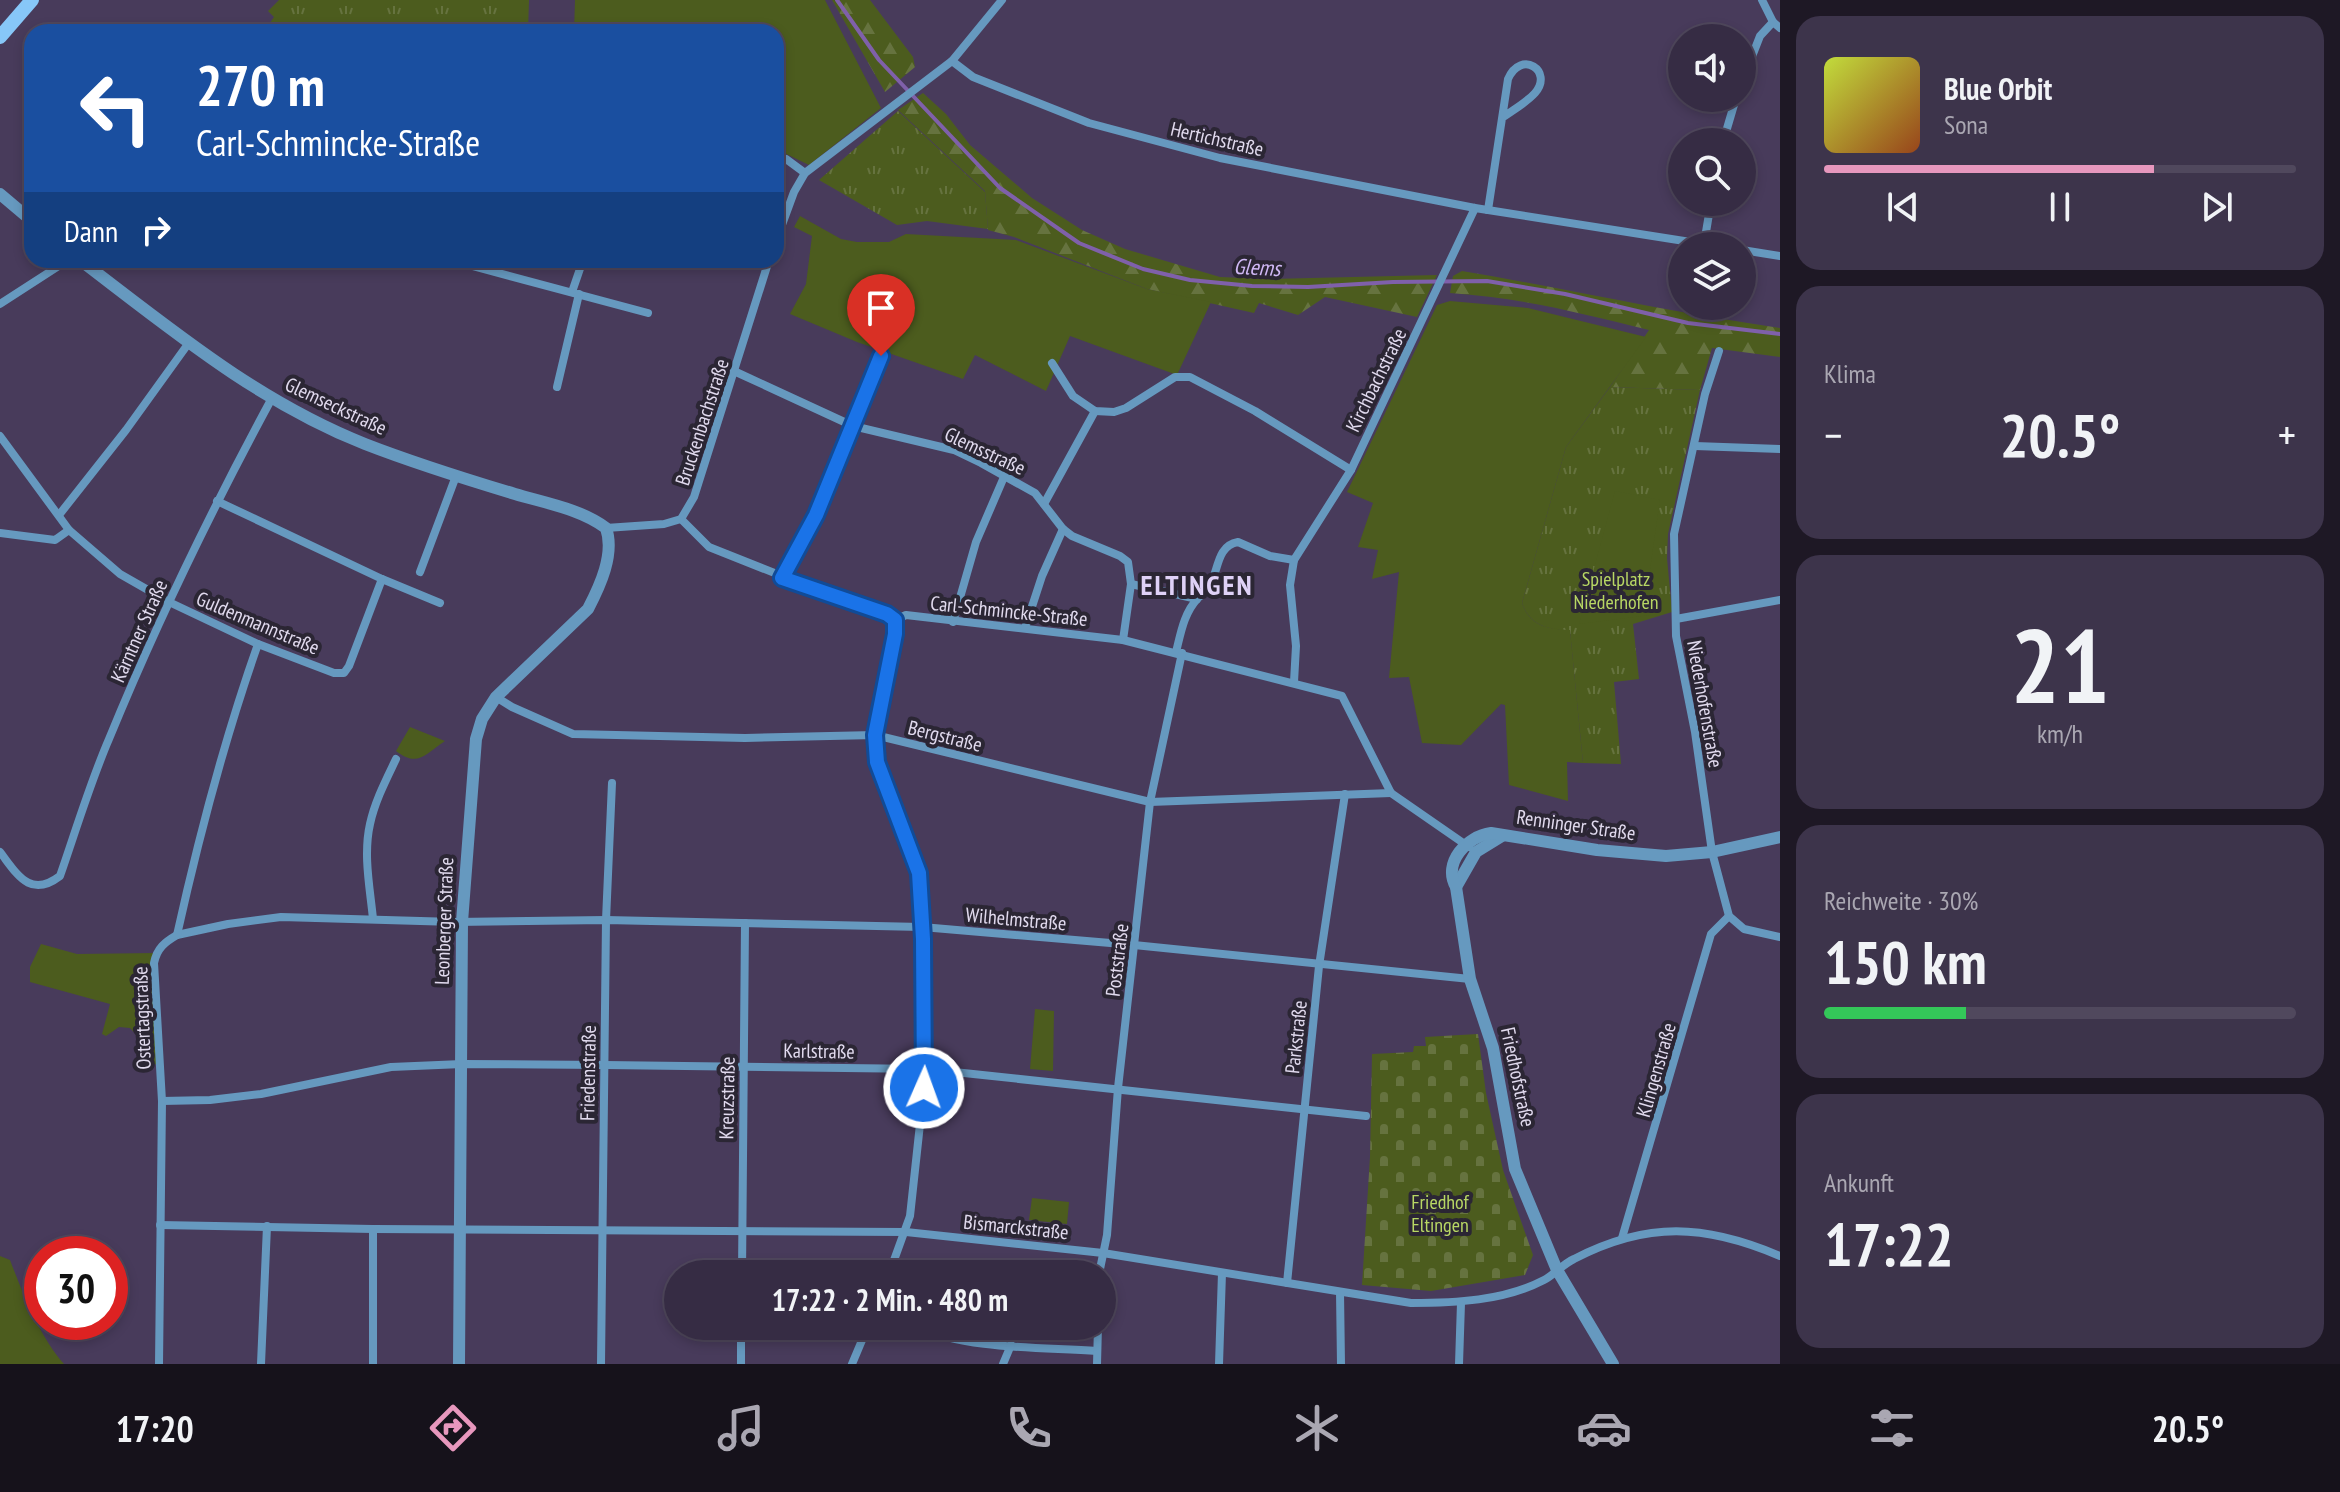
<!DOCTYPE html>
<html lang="de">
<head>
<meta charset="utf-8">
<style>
	:root { --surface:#362c44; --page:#3d344b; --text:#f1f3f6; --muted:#aaa7b2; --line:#50485d; --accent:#e797bd }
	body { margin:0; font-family:"PT Sans Narrow",sans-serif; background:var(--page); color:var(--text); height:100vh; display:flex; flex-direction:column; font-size:30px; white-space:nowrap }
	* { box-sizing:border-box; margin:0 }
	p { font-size:26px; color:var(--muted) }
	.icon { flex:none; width:44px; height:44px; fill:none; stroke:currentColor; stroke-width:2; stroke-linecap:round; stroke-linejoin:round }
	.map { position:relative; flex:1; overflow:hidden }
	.drawer { display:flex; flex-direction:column; gap:16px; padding:16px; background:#1e1825; width:560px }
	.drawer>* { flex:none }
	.top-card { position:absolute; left:24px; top:24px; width:760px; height:244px; border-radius:24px; box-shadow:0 4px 12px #0003,0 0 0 2px var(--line); background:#1a4fa0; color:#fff; overflow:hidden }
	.tools { position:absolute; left:1668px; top:24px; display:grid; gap:16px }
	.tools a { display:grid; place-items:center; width:88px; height:88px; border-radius:50%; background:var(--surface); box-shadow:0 4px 12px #0003,0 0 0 2px var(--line); font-size:40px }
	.speed { position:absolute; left:24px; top:1236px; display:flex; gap:16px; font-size:40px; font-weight:700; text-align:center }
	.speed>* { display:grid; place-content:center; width:104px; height:104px; border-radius:50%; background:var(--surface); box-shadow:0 4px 12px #0003,0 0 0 2px var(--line); line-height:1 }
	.speed .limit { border:12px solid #d22; background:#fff; color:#111 }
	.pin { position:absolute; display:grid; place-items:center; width:68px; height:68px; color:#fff; margin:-82px -34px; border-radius:50% 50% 50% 0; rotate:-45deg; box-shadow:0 0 8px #0007 }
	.pin .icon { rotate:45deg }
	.me { position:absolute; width:88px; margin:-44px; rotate:2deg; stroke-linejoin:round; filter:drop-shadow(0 0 6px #0008) }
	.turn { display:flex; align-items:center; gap:28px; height:168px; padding:0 40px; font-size:36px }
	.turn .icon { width:104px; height:104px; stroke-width:2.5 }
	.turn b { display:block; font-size:56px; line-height:68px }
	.then { display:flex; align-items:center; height:76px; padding:0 40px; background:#0003; gap:16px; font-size:30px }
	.big { font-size:60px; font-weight:600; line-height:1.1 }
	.drawer .tile { flex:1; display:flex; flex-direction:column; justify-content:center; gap:12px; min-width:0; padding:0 28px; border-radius:24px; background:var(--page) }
	.drawer .dial { align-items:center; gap:0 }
	.dial b { font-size:104px; line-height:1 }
	.song { display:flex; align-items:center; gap:24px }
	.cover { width:96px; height:96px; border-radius:12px; background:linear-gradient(135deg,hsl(70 70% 55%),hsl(20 70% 35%)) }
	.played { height:8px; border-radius:4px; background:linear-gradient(90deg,var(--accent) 70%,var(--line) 70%) }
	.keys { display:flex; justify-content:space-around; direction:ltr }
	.heat { display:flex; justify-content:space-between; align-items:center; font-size:44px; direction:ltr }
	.charge { height:12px; border-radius:6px; background:linear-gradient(90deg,#34c759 30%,var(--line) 0) }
	.trip { position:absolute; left:664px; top:1260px; width:452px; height:80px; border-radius:40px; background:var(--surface); box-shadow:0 4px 12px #0003,0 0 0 2px var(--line); font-weight:600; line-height:80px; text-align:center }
	.dock { display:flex; height:128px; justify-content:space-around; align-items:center; background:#16121b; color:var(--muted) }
	.dock .icon { width:56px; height:56px }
	.dock .selected { color:var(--accent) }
	.dock b { font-size:36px; color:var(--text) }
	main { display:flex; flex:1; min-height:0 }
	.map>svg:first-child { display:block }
	.grass { fill:url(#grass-tufts) }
	.forest { fill:url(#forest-firs) }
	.cemetery { fill:url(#cemetery-stones) }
	.green { fill:#4c5c1e }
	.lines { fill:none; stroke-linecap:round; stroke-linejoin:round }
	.stream { stroke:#7f60aa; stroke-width:4 }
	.minor { stroke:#6699bf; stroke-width:8 }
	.tertiary { stroke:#6699bf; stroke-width:12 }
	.secondary { stroke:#87c7f8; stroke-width:14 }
	.route-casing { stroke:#114b97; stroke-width:20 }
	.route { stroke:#1a73e8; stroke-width:14 }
	.labels { text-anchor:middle; stroke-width:8; stroke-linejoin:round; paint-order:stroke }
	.street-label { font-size:20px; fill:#e1daee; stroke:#2b2634 }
	.park-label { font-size:20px; fill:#b8d764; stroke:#2b2634 }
	.water-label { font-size:22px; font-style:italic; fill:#d0b8f5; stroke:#2b2634 }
	.district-label { font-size:28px; font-weight:bold; letter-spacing:2px; fill:#dfd1f7; stroke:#2b2634 }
</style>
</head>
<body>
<main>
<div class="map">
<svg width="1780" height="1364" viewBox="0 0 1780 1364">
	<defs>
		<pattern id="grass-tufts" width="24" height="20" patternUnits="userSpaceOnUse" patternTransform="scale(2)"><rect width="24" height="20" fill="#4c5c1e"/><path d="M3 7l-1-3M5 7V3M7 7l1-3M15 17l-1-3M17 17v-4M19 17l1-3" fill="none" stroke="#66733f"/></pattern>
		<pattern id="forest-firs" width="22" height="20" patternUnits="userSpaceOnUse" patternTransform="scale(2)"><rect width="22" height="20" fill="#4c5c1e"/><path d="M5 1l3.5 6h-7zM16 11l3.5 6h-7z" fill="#66733f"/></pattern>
		<pattern id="cemetery-stones" width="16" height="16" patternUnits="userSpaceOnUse" patternTransform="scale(2)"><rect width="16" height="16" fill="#4c5c1e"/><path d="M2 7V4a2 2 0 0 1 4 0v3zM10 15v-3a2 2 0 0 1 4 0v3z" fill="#66733f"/></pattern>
	</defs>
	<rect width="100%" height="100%" fill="#483b5b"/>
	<!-- grass -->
	<g class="grass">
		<polygon points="279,0 529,0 528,32 264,32 274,17 268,11"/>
		<polygon points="898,111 985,192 988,229 927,221 897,225 819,180"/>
		<path d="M 1610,387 L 1700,390 L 1668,534 L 1667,558 L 1672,612 L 1633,624 L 1639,679 L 1614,682 L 1621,764 L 1583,763 L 1570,631 C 1548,629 1530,626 1522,603 L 1566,447 Z"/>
	</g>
	<!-- forest -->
	<g class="forest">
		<polygon points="832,0 870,0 913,57 915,67 885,92"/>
		<polygon points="923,93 946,114 970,145 1032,198 1082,230 1125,249 1220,277 1267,279 1437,275 1417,317 1325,297 1298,315 1259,303 1254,313 1147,289 1014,237 988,230 985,191 898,110"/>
		<path d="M 1462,271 C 1568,289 1673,313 1780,328 L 1780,357 L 1712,348 L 1700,390 L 1610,387 L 1649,330 C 1580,313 1523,298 1450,293 L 1453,276 Z"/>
	</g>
	<!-- cemetery -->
	<polygon class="cemetery" points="1478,1034 1486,1093 1503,1170 1533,1255 1525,1275 1431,1291 1362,1285 1370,1157 1372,1054 1413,1052 1414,1046 1426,1046 1425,1037"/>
	<!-- green -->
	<g class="green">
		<polygon points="575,0 825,0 881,108 809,165 776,149 776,32 574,32"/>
		<polygon points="800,216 841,239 857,242 889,242 906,234 1016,240 1147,289 1211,302 1177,375 1070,336 1046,391 975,355 963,379 857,342 790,314 806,284 812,236 794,227"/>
		<path d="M 1450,301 L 1528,308 L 1646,337 L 1566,447 L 1522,603 C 1530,626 1548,629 1570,630 L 1583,763 L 1567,762 L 1568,801 L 1509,785 L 1505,705 L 1501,704 L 1461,745 L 1422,743 L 1409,677 L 1389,678 L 1399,572 L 1372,579 L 1378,550 L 1358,547 L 1373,503 L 1347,492 L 1437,305 Z"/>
		<polygon points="1615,491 1660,500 1650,570 1651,615 1579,624"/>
		<path d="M 410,727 L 445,741 C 425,754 418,768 396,751 Z"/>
		<polygon points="41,944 77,954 156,953 160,1065 135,1061 141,1053 142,1041 130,1028 119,1027 106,1036 102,1034 110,1004 30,982 30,967"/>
		<polygon points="1035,1009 1054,1011 1053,1071 1030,1069"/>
		<polygon points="1032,1198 1069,1202 1067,1224 1029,1220"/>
		<path d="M 0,1256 L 10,1260 C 23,1294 40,1337 64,1364 L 0,1364 Z"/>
	</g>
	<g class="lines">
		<!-- stream -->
		<polyline class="stream" points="837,0 879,60 1000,188 1079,243 1143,269 1190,280 1252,286 1308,287 1393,282 1487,281 1565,294 1688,323 1780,334"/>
		<!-- minor -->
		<g class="minor">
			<polyline points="1762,0 1773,22 1780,28"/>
			<polyline points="952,61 973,77 1089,123 1220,158 1475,208 1716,246"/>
			<polyline points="1742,82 1760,36 1773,22"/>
			<polyline points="1723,142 1736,98"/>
			<polyline points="776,157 786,159 805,173"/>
			<path d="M 1488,210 L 1508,79 C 1521,49 1554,71 1535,93 C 1526,103 1513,110 1503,117"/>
			<polyline points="776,241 794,192 805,173 952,61 1002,0"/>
			<polyline points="1704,244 1711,202"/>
			<polyline points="1742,250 1780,256"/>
			<polyline points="450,260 648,313"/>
			<polyline points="572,292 583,260"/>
			<polyline points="0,304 68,260"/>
			<polyline points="1719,351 1705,394 1674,534 1676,636 1695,732 1712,852 1729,916 1744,929 1780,937"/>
			<polyline points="1052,363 1073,396 1095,411 1114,412 1126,408 1175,377 1190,377 1255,411 1351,470"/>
			<polyline points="736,372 853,426 954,450 981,463 1035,493 1063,529 1072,536 1120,556 1128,562 1131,584 1123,640"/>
			<polyline points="557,387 579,294"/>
			<polyline points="0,436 69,530 120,574 169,602 258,644 334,673 344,673 349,666 382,579"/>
			<polyline points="1695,446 1780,449"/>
			<polyline points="217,501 382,579 440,603"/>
			<polyline points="1044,504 1095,411"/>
			<polyline points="59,515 126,430 188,344"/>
			<polyline points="681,519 709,547 845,601 887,614 895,620"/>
			<polyline points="606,528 664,524 681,519 694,497 769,260"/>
			<polyline points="0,533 55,540 69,530"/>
			<polyline points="420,572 456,476"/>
			<polyline points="782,578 816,515 881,356"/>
			<polyline points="1131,584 1197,599"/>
			<polyline points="1676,619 1780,600"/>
			<polyline points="895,620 906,615 1123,640 1342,696 1391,793 1469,847"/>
			<polyline points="953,622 976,542 1004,477"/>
			<polyline points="1025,628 1042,576 1063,529"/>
			<path d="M 1176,652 C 1181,632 1184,613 1198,598 C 1201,595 1206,593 1208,589 C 1219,574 1215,546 1238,542 L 1270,556 L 1294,560"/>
			<polyline points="1294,682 1296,646 1290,585 1294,560 1351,470 1475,208"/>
			<polyline points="496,697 512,707 573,734 745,738 875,735 1150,802 1391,793"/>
			<path d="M 0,852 C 17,874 30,899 60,876 C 76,830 90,783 109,739 C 157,622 212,509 272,398"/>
			<path d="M 373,919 C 370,888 363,855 370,824 C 375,801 386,780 396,759"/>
			<polyline points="177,935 228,924 281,917 455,922 606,920 922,927 1134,945 1470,979"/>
			<polyline points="162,1101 210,1100 261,1094 391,1067 462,1064 605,1065 926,1069 1366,1116"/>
			<path d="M 160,1225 L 373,1229 L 906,1232 L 1103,1253 L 1411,1303 C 1454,1303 1504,1301 1544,1280 C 1554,1275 1563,1264 1574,1259 C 1647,1221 1705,1224 1780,1256"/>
			<polyline points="373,1229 373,1364"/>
			<polyline points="1622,1238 1711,934 1729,916"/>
			<polyline points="742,1274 745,923"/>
			<polyline points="889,1274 910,1216 926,1069 919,873 877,762 875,735 895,634 895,620"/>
			<polyline points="1099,1274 1107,1235 1118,1088 1150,802 1182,653"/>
			<polyline points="1287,1283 1319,966 1345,794"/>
			<polyline points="1340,1292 1341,1364"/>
			<path d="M 914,1326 C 969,1350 1037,1347 1097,1351"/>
			<path d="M 159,1364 L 162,1101 L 154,963 C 157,948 165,942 177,935 C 199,836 224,740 258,644"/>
			<polyline points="261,1364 267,1226"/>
			<polyline points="601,1364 606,920 612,783"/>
			<polyline points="741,1364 741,1326"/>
			<polyline points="852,1364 868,1326"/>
			<polyline points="1003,1364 1011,1345"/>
			<polyline points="1097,1364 1098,1326"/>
			<polyline points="1219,1364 1222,1273"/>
			<polyline points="1459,1364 1461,1303"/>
		</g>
		<!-- tertiary -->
		<g class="tertiary">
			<polyline points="0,194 32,221"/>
			<path d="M 80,260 C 172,330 257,401 365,444 C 414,463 465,479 515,494 C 545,503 581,509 606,528 C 615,554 600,586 588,609 L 496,697 L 482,719 L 476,739 L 462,922 L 459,1364"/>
			<polyline points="1456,887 1476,852 1502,836"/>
			<path d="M 1613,1364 L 1557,1270 L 1515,1169 L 1493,1048 L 1470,979 L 1456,887 C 1442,863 1467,836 1491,833 L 1597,850 L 1666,856 L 1712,852 L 1780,837"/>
		</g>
		<!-- secondary -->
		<polyline class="secondary" points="0,37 32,0"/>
	</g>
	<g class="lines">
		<defs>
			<polyline id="route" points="881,356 816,515 782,578 887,614 895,620 895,634 875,735 877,762 919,873 923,939 924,1088"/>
		</defs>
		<!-- route casing -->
		<use href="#route" class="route-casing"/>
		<!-- route -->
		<use href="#route" class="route"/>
	</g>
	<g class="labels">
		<!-- street labels -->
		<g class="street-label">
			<text transform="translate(1217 139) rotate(13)" y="7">Hertichstraße</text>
			<text transform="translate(1376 380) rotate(-64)" y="7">Kirchbachstraße</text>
			<text transform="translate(336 406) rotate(25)" y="7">Glemseckstraße</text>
			<text transform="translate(702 422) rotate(-72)" y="7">Bruckenbachstraße</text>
			<text transform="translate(985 451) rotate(25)" y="7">Glemsstraße</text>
			<text transform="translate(1009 611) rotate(6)" y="7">Carl-Schmincke-Straße</text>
			<text transform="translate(258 623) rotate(23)" y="7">Guldenmannstraße</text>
			<text transform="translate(139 631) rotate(-66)" y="7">Kärntner Straße</text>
			<text transform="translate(1705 704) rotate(80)" y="7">Niederhofenstraße</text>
			<text transform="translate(945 736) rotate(14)" y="7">Bergstraße</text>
			<text transform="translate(1576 825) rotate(8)" y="7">Renninger Straße</text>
			<text transform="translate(1016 919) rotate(5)" y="7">Wilhelmstraße</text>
			<text transform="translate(444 921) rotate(-88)" y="7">Leonberger Straße</text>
			<text transform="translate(1117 960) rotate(-83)" y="7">Poststraße</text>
			<text transform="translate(142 1018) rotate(-92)" y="7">Ostertagstraße</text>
			<text transform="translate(1296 1037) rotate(-84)" y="7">Parkstraße</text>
			<text transform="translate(819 1051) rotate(1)" y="7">Karlstraße</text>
			<text transform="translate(1656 1070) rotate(-74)" y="7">Klingenstraße</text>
			<text transform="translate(588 1073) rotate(-89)" y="7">Friedenstraße</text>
			<text transform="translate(1518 1077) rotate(78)" y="7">Friedhofstraße</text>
			<text transform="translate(727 1098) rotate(-89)" y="7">Kreuzstraße</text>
			<text transform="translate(1016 1227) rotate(6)" y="7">Bismarckstraße</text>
		</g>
		<!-- park labels -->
		<g class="park-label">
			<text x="1616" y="586">Spielplatz<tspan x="1616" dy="23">Niederhofen</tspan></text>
			<text x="1440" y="1209">Friedhof<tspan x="1440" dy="23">Eltingen</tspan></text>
		</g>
		<!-- water labels -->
		<g class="water-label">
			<text transform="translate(1257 267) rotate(3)" y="8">Glems</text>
		</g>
		<!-- district labels -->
		<g class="district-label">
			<text x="1197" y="595">ELTINGEN</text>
		</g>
	</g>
</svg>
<div class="tools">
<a><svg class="icon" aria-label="sound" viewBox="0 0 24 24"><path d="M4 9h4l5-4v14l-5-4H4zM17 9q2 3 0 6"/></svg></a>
<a><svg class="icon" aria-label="search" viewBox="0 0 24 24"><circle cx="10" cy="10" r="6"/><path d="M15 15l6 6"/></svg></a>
<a><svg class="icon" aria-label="layers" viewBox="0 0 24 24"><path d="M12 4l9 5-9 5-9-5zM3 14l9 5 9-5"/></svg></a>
</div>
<div class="speed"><div class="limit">30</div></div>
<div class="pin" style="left:881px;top:356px;background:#d93025"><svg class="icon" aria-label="arrive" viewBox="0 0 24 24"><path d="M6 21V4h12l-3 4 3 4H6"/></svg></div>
<svg class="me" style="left:924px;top:1088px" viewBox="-20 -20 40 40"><circle r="17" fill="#1a73e8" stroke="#fff" stroke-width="3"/><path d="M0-11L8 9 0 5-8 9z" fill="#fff"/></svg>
<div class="trip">17:22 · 2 Min. · 480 m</div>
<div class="top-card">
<div class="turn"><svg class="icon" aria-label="left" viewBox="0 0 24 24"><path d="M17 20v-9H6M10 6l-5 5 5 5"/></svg><div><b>270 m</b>Carl-Schmincke-Straße</div></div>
<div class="then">Dann<svg class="icon" aria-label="right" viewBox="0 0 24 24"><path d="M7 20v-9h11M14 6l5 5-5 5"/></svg></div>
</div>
</div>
<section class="drawer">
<div class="tile">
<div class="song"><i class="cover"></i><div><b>Blue Orbit</b><p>Sona</p></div></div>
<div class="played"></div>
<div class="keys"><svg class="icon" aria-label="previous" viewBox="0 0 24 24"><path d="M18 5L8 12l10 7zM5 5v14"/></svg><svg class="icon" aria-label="pause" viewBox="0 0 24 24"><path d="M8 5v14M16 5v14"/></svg><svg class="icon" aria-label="next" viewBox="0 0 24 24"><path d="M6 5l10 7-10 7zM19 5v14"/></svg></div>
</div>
<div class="tile"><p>Klima</p>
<div class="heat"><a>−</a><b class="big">20.5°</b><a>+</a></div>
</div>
<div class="tile dial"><b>21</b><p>km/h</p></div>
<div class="tile"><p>Reichweite · 30%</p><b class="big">150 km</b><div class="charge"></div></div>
<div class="tile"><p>Ankunft</p><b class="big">17:22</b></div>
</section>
</main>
<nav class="dock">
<b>17:20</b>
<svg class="icon selected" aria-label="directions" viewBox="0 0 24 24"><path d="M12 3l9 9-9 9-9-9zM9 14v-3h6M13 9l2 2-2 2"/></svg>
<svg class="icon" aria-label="music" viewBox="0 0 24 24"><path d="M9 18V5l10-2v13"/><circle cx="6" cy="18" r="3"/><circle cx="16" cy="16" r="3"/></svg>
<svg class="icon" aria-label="phone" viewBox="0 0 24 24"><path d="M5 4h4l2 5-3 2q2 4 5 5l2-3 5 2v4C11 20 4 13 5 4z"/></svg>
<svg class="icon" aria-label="climate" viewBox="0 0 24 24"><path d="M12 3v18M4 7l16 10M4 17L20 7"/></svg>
<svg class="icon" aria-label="car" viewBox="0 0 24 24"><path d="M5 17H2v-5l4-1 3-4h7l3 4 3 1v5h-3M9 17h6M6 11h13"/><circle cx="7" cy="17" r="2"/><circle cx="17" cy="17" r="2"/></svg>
<svg class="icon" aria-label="filters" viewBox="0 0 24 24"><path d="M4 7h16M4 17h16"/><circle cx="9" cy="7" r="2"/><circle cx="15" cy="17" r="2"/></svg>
<b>20.5°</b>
</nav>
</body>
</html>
